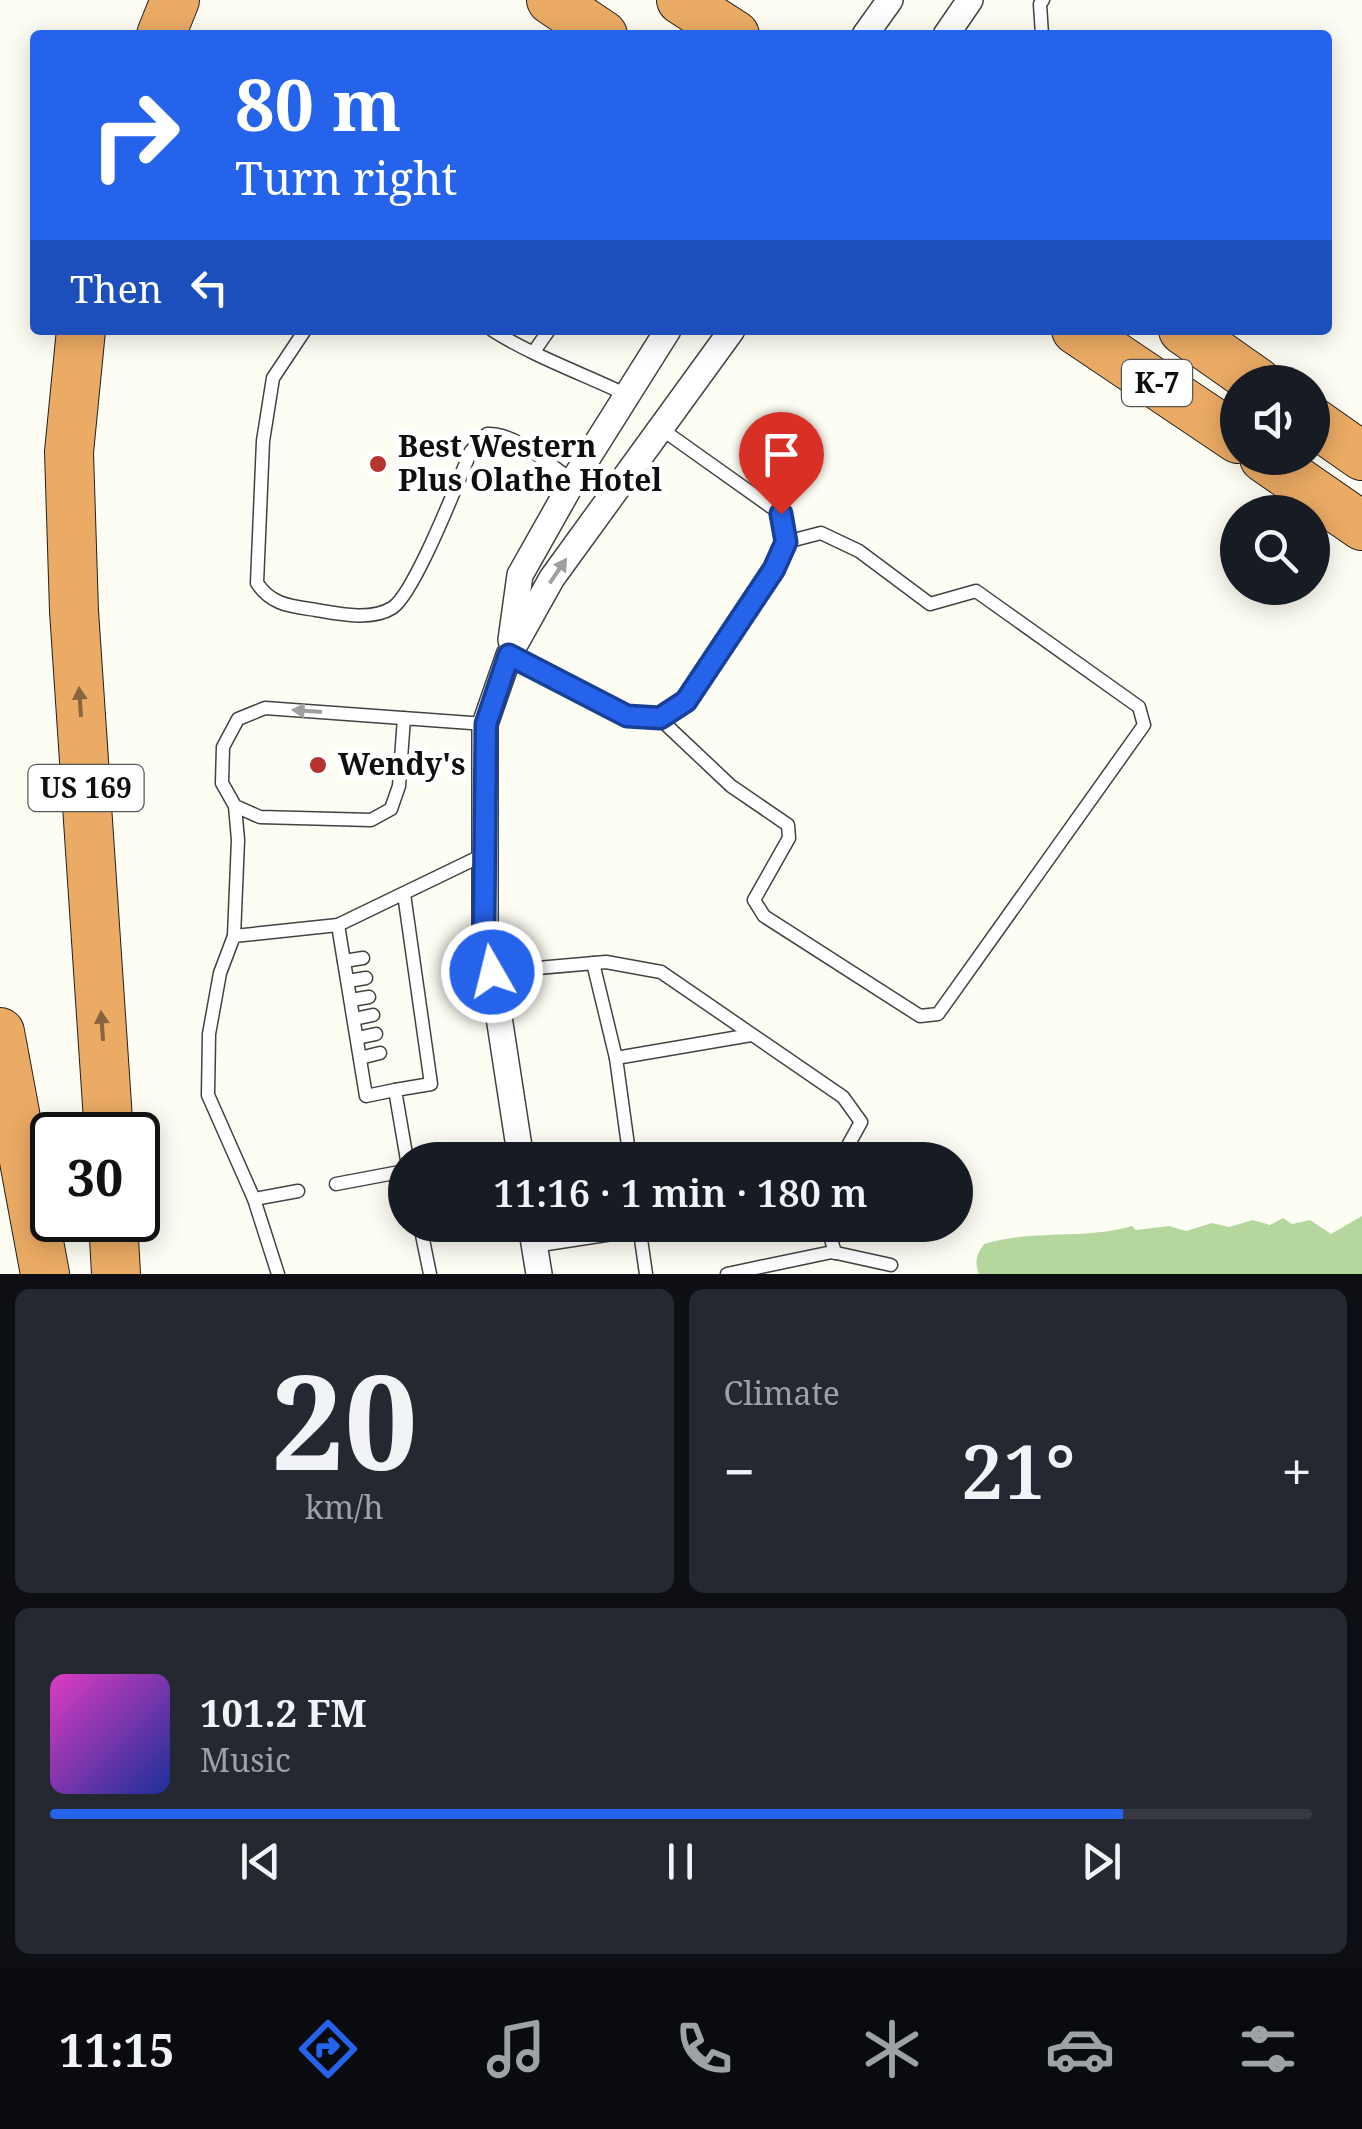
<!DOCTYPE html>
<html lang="en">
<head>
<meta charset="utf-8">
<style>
	:root { --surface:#171b24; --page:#242831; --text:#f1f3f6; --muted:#9ea1a6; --line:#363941; --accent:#2563eb }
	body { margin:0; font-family:"Noto Serif",serif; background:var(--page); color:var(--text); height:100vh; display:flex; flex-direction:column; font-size:38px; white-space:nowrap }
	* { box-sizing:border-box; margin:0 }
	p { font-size:32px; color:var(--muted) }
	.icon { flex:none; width:55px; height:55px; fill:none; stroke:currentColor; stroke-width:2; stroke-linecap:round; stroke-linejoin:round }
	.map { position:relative; height:1274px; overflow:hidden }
	.drawer { display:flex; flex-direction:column; gap:15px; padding:15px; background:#0d0f14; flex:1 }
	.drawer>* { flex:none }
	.top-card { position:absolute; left:30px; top:30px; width:1302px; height:305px; border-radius:10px; box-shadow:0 5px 25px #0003; background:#2563eb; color:#fff; overflow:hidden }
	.controls { position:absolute; left:1220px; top:365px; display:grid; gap:20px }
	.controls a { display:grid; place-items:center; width:110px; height:110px; border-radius:50%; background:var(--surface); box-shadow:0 5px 25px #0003; font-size:50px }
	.speed { position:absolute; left:30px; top:1112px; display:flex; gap:20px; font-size:50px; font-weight:700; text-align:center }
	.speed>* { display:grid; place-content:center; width:130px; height:130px; border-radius:50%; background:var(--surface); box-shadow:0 5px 25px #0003; line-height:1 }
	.speed .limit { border:5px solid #111; border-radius:15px; background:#fff; color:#111 }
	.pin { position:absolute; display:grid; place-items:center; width:85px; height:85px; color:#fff; margin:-102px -42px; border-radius:50% 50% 50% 0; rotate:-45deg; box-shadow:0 0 10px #0007 }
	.pin .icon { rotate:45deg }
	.me { position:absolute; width:110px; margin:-55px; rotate:352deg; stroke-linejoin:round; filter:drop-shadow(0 0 8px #0008) }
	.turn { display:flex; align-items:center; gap:35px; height:210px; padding:0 40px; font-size:45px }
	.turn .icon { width:130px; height:130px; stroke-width:2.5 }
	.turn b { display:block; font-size:70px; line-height:85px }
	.then { display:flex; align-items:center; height:95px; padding:0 40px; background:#0003; gap:20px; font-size:38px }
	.big { font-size:75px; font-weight:600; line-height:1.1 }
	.drawer .tile { flex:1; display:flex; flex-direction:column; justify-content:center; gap:15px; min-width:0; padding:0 35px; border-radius:15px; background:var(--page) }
	.drawer .dial { align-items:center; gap:0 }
	.dial b { font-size:130px; line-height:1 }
	.song { display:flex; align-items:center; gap:30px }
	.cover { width:120px; height:120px; border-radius:15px; background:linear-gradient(135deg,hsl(310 70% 55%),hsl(230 70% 35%)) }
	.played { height:10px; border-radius:5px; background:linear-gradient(90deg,var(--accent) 85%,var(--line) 85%) }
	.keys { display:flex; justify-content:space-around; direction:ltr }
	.heat { display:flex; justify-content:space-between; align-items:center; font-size:55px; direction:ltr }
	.drawer .tiles { flex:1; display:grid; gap:15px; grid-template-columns:1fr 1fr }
	.tile:last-child { grid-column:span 2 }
	.trip { position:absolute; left:388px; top:1142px; width:585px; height:100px; border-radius:50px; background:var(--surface); box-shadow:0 5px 25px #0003; font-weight:600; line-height:100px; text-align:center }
	.dock { display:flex; height:160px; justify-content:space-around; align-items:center; background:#090b0e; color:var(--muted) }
	.dock .icon { width:70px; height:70px }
	.dock .active { color:var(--accent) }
	.dock b { font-size:45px; color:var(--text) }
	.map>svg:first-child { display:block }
	.forest { fill:#b4d79e }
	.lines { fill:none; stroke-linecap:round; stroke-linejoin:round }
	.lane-casing { stroke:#424242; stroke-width:15 }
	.street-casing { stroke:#424242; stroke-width:28 }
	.highway-casing { stroke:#202020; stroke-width:50 }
	.lane { stroke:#fff; stroke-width:12 }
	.street { stroke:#fff; stroke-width:25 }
	.highway { stroke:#ebab64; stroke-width:48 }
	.oneway { fill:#9f9f9f }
	.oneway2 { fill:#88653e }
	.route-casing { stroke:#184099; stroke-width:25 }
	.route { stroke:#2563eb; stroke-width:18 }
	.poi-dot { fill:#b73330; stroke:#fff; stroke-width:4 }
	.labels { text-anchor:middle; stroke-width:10; stroke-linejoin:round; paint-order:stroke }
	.shield { fill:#fff; stroke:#575757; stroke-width:2.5 }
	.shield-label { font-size:28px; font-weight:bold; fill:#0f0f0f }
	.poi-label { font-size:30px; font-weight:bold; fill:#0f0f0f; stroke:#fff; text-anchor:start }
</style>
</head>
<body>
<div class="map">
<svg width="1362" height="1274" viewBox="0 0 1362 1274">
	<rect width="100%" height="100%" fill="#fefdf3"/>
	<!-- forest -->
	<path class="forest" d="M 1362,1216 L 1362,1274 L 979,1274 C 974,1262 977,1254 984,1244 C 1033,1229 1084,1240 1132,1226 L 1136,1230 L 1169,1226 L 1186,1231 L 1212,1223 L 1229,1227 L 1253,1220 L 1270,1225 L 1283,1218 L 1292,1224 L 1310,1220 L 1331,1234 Z"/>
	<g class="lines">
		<defs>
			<g id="lane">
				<polyline points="1042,35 1040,4 1043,0"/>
				<path d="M 305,330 L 273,378 L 263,441 L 257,583 C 271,605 291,606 316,610 C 339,614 371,621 392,608 C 414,595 458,481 471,451 L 487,434 C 517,433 548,464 573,481"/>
				<path d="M 492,330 C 531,355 583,374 625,394"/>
				<polyline points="535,350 549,330"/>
				<polyline points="509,655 627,716 660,719 686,701 774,569 786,542 781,514 660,428"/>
				<polyline points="404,718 399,786 391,809 371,820 260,817 235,806 222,783 223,747 238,719 265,708 485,724"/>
				<polyline points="660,719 731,786 788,825 789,838 754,900 764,916 920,1016 938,1014 1144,725 1139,707 976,591 930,604 859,551 821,533 786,542"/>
				<polyline points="404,894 431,1084 395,1090 407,1160"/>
				<polyline points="338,925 366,1096 395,1090"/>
				<polyline points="234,936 238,840 235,806"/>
				<polyline points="344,961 363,958"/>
				<polyline points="593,963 616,1058"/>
				<polyline points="492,972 606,962 661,972 843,1097 861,1122 840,1160"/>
				<polyline points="348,981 366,978"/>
				<polyline points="351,1000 369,997"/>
				<polyline points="354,1019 373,1015"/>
				<polyline points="357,1038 376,1034"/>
				<polyline points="360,1058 380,1053"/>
				<polyline points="476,1160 520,1154"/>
				<polyline points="630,1160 616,1058 751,1035"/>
				<polyline points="336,1184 405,1171"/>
				<polyline points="254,1199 298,1191"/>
				<polyline points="420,1225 430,1274"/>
				<polyline points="639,1225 646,1274"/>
				<polyline points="827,1225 835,1253"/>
				<polyline points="534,1246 671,1225"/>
				<polyline points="278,1274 254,1199 208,1095 209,1034 220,973 234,936 338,925 485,854"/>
				<polyline points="727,1274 832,1252 891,1265"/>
			</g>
			<g id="street">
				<polyline points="865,35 890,0"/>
				<polyline points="946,35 970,0"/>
				<polyline points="511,640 520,575 573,481 668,330"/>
				<polyline points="521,1160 485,926 485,724 509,655 552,578 732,330"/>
				<polyline points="531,1225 539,1274"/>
			</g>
			<g id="highway">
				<polyline points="551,0 603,35"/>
				<polyline points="681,0 735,35"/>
				<polyline points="161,35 175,0"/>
				<polyline points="81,330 69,452 74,611 109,1135"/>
				<polyline points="1076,330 1238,439"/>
				<polyline points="1183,330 1257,382"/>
				<polyline points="1312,421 1362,456"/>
				<polyline points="1264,458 1362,526"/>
				<polyline points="0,1032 45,1274"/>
				<polyline points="113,1220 116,1274"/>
			</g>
		</defs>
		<!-- lane casing -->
		<use href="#lane" class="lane-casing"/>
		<!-- street casing -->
		<use href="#street" class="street-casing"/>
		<!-- highway casing -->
		<use href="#highway" class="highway-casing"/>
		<!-- lane -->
		<use href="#lane" class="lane"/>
		<!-- street -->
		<use href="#street" class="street"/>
		<!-- highway -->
		<use href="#highway" class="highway"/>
	</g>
	<!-- one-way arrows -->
	<defs><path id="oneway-solid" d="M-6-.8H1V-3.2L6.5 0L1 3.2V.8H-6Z" transform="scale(2.5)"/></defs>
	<g class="oneway">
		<use href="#oneway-solid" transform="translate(558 571) rotate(-56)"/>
		<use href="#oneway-solid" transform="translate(307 711) rotate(-176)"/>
	</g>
	<g class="oneway2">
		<use href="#oneway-solid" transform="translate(80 702) rotate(-94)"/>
		<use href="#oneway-solid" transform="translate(102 1026) rotate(-94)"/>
	</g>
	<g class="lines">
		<defs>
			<polyline id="route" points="492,972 484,926 486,724 509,655 627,716 660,718 686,701 774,569 786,542 781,514"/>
		</defs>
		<!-- route casing -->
		<use href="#route" class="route-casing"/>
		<!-- route -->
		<use href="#route" class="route"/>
	</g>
	<!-- markers -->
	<g class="poi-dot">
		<circle cx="378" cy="464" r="10"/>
		<circle cx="318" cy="765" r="10"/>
	</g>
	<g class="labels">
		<!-- shield labels -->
		<g class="shield">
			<rect x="1122" y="360" width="70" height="46" rx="8"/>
			<rect x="28.5" y="765" width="115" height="46" rx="8"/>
		</g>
		<g class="shield-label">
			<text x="1157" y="393">K-7</text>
			<text x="86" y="798">US 169</text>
		</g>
		<!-- poi labels -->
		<g class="poi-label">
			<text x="398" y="457">Best Western<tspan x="398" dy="34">Plus Olathe Hotel</tspan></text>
			<text x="338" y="775">Wendy's</text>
		</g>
	</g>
</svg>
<div class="controls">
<a><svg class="icon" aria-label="sound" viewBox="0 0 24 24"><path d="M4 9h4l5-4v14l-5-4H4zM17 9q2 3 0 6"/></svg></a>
<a><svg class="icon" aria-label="search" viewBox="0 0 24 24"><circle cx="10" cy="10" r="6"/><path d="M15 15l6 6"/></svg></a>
</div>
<div class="speed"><div class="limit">30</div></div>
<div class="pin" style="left:781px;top:514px;background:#d93025"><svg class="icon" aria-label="arrive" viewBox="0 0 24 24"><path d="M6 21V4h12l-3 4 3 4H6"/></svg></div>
<svg class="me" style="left:492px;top:972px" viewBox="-20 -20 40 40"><circle r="17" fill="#2563eb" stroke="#fff" stroke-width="3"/><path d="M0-11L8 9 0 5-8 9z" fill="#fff"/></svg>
<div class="trip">11:16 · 1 min · 180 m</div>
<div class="top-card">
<div class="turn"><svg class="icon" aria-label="right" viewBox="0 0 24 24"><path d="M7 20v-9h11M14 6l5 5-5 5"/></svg><div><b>80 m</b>Turn right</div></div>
<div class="then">Then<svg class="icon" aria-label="left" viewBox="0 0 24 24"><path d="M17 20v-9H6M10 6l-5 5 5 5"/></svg></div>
</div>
</div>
<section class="drawer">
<div class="tiles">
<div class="tile dial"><b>20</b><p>km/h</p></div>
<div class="tile"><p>Climate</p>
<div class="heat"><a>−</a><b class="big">21°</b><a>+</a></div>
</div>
<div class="tile">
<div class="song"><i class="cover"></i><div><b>101.2 FM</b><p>Music</p></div></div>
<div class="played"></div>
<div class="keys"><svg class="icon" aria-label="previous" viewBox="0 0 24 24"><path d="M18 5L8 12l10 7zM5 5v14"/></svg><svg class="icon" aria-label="pause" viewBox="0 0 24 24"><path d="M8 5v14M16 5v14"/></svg><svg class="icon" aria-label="next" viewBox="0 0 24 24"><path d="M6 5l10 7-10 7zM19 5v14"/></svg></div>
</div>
</div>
</section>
<nav class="dock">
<b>11:15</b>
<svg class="icon active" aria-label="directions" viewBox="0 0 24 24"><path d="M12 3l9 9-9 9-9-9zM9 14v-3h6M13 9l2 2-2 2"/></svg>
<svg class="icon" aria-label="music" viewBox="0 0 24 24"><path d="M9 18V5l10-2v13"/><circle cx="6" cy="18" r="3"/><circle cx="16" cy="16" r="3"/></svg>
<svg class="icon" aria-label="phone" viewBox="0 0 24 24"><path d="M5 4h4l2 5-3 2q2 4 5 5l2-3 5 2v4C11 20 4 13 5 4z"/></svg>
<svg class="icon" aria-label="climate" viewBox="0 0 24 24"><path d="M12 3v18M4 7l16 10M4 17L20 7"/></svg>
<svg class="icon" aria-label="car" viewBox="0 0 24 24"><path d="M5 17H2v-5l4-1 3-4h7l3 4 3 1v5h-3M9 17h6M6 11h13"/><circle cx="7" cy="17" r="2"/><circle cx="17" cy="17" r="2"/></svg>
<svg class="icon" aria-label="filters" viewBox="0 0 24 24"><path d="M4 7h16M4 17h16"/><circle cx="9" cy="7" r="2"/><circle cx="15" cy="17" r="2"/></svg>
</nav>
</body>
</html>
